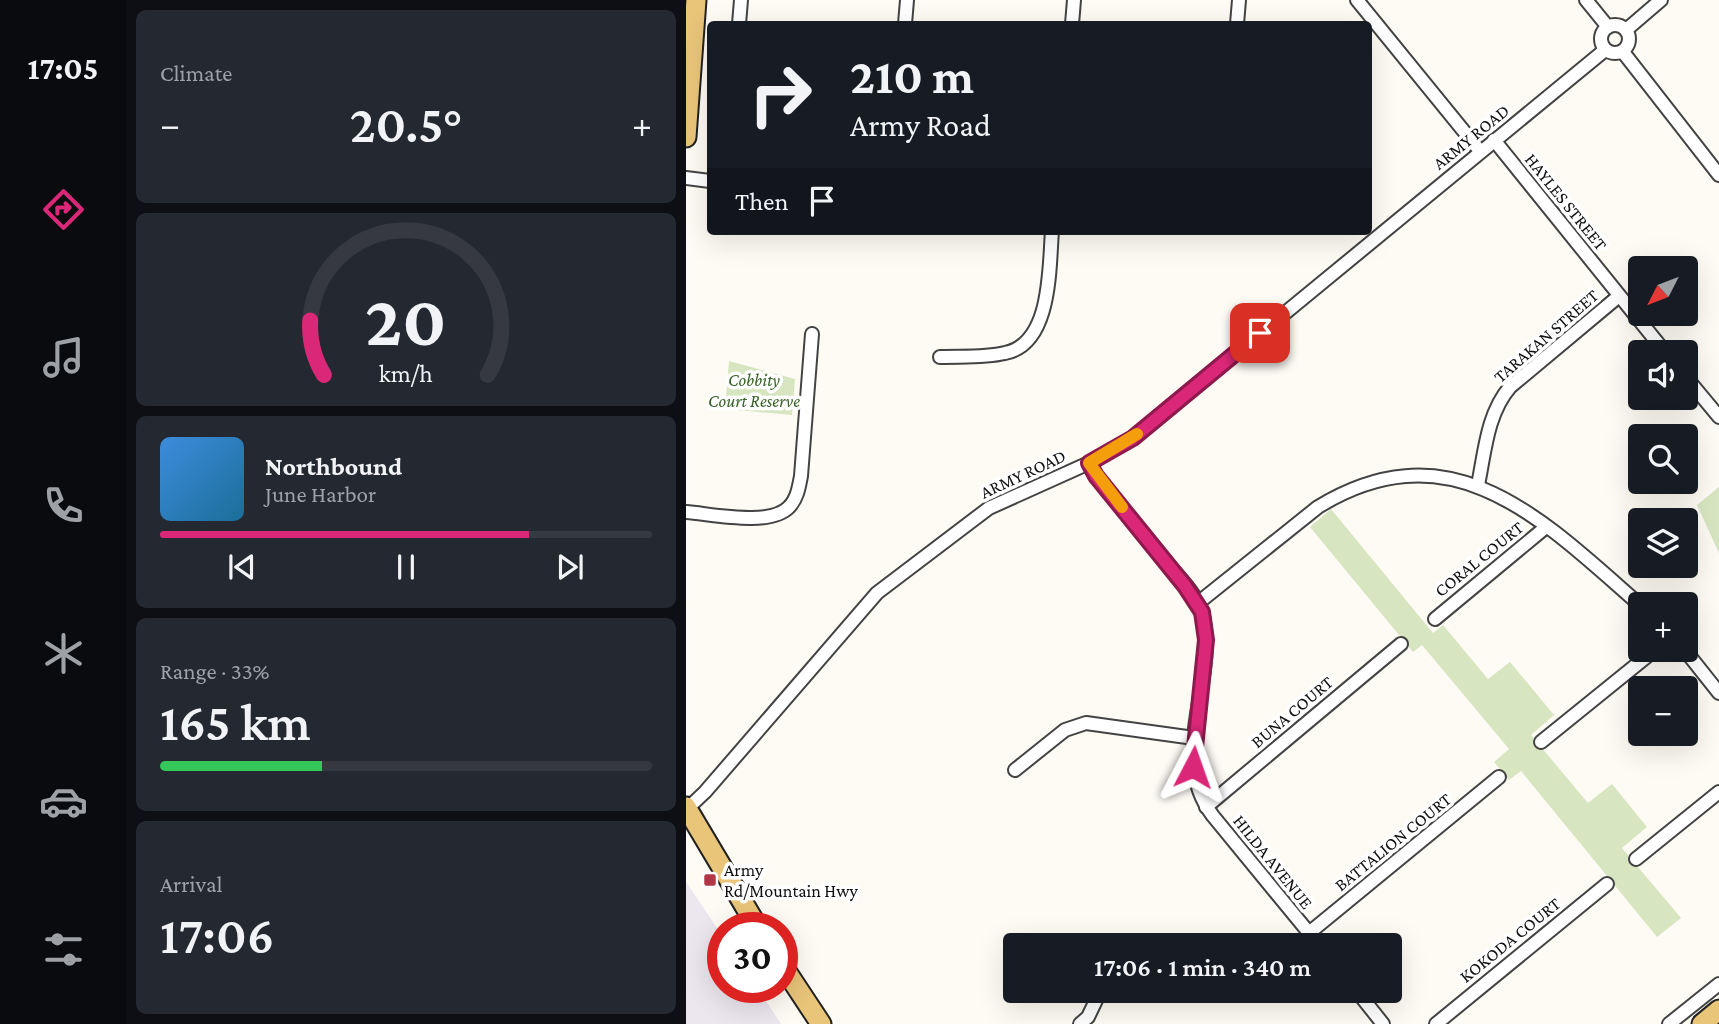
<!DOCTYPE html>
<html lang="en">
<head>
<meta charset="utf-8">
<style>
	:root { --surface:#171b24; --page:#242831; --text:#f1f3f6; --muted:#9ea1a6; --line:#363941; --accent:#db2777 }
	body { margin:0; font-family:"Crimson Pro",serif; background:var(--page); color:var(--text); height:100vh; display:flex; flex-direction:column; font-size:26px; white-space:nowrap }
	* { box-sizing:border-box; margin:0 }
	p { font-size:23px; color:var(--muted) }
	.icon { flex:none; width:38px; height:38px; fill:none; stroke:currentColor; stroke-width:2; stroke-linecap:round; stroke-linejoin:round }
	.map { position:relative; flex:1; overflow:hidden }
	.side { display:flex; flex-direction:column; gap:10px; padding:10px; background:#0d0f14; width:560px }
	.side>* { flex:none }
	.banner { position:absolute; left:21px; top:21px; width:665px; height:214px; border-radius:7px; box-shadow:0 7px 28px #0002; background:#171b24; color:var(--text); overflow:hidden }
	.needle { width:46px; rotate:228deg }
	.buttons { position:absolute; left:942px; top:256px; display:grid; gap:14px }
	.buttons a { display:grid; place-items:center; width:70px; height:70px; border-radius:7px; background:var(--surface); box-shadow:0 7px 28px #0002; font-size:35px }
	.speed { position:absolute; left:21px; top:912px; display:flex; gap:14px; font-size:35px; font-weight:700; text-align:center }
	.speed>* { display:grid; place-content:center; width:91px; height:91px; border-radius:50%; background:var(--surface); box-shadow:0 7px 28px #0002; line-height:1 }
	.speed .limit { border:10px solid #d22; background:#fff; color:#111 }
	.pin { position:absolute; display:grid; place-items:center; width:60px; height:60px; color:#fff; margin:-30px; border-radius:14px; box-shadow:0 4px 10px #0006 }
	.me { position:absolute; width:77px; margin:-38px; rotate:4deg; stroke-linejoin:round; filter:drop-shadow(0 0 5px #0008) }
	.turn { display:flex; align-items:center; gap:24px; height:147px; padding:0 28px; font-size:32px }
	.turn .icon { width:91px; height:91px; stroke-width:2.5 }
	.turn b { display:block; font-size:49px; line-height:60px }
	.then { display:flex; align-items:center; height:66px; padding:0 28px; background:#0003; gap:14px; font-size:26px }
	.big { font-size:52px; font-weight:600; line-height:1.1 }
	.side .tile { flex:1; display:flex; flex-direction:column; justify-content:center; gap:10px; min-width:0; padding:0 24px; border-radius:10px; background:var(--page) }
	.side .dial { align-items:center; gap:0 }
	.dial svg { height:182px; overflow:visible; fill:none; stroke:var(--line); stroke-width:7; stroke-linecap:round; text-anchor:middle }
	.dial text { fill:var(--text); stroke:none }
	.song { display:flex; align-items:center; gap:21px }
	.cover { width:84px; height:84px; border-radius:10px; background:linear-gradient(135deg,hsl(210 70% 55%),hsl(200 70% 35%)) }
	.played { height:7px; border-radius:4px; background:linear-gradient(90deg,var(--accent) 75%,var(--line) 75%) }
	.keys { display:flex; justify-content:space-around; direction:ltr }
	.heat { display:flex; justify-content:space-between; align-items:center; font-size:38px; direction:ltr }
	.charge { height:10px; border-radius:5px; background:linear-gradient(90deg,#34c759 33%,var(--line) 0) }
	.trip { position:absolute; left:317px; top:933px; width:399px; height:70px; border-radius:7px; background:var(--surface); box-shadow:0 7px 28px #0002; font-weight:600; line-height:70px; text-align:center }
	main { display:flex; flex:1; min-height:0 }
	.tab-bar { display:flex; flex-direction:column; width:126px; justify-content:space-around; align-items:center; background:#090b0e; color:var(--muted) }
	.tab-bar .icon { width:49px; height:49px }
	.tab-bar .active { color:var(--accent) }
	.tab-bar b { font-size:32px; color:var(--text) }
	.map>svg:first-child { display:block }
	.industrial { fill:#ece6ee }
	.green { fill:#d7e5c1 }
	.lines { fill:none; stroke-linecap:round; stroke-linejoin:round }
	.street-casing { stroke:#434343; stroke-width:16 }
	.primary-casing { stroke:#212121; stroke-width:23 }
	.street { stroke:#fff; stroke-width:12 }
	.primary { stroke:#e9c57a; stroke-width:19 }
	.route-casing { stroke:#8e194d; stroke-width:18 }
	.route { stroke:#db2777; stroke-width:12 }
	.slow { stroke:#f59e0b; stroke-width:12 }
	.poi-dot { fill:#b13847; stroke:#fff; stroke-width:2.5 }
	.labels { text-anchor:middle; stroke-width:7; stroke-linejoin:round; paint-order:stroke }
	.street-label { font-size:18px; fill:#101010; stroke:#fff }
	.park-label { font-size:18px; font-style:italic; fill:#386227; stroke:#fff }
	.poi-label { font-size:18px; fill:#101010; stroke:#fff; text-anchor:start }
</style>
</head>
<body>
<main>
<nav class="tab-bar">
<b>17:05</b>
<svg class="icon active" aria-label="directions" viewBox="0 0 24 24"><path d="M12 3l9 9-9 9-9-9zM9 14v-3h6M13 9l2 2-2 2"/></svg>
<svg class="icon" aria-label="music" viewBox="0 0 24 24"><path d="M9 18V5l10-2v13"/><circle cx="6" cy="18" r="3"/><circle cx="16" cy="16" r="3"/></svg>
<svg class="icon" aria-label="phone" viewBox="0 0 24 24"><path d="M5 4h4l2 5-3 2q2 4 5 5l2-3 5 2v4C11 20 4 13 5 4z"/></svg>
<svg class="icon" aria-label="climate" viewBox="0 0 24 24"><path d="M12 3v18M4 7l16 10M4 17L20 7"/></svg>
<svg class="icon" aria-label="car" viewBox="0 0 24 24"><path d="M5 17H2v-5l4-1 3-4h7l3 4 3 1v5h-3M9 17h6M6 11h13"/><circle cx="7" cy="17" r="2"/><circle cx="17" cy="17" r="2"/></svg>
<svg class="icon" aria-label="filters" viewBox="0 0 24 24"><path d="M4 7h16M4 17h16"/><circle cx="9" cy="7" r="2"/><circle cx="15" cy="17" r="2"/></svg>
</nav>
<section class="side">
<div class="tile"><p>Climate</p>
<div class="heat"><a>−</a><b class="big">20.5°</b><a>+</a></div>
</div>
<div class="tile dial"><svg viewBox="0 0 100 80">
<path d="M14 69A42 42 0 1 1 86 69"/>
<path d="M14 69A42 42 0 0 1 8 45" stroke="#db2777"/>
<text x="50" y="56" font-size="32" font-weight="700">20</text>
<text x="50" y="72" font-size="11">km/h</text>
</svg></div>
<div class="tile">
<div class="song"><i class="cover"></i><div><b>Northbound</b><p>June Harbor</p></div></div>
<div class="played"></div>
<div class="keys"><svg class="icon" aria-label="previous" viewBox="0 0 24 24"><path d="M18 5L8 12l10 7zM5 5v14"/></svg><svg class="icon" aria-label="pause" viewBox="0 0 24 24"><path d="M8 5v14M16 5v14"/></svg><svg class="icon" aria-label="next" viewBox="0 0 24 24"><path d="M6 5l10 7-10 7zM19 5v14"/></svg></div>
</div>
<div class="tile"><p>Range · 33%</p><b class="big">165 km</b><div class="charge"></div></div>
<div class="tile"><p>Arrival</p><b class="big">17:06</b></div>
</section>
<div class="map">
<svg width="1033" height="1024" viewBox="0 0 1033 1024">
	<rect width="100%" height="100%" fill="#fefbf5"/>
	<!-- industrial -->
	<polygon class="industrial" points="0,882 37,937 37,987 71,987 95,1024 0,1024"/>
	<!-- green -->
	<g class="green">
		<polygon points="43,361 109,379 106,415 39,409"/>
		<polygon points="1033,487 1033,553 1011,505"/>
		<polygon points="645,509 747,633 757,625 802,679 824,662 868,715 845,735 902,803 926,784 961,827 936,848 995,918 971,937 835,771 823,780 808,762 823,749 736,645 727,652 624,527"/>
	</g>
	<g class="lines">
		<defs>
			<g id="street">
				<polyline points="671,0 794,151"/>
				<polyline points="900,0 922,27"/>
				<polyline points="53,24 55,0"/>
				<polyline points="219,24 221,0"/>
				<polyline points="386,24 388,0"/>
				<polyline points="551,24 553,0"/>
				<circle cx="929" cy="39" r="14"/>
				<polyline points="940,30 975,0"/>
				<polyline points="937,52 1033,175"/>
				<polyline points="808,140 979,352"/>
				<polyline points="0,178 24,181"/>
				<path d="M 254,357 C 275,356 298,358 319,353 C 366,344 363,267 366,231"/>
				<polyline points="999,376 1033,417"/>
				<path d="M 403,463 L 410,476 C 433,504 456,532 478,560 C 491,575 510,593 516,612 C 534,680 480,755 527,816 L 633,945"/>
				<path d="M 792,485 C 799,451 801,414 824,387 L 933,296"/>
				<path d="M 0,512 C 26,514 84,527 103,507 C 111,499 113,487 115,476 L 126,334"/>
				<path d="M 512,603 L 632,507 C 766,425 857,520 954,605"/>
				<polyline points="749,619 860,527"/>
				<polyline points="998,649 1033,693"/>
				<polyline points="855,742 970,649"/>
				<polyline points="329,770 379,730 400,723 508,738"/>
				<polyline points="520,807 715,644"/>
				<polyline points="1,809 19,792 191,593 303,508 403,463 447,438 919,50"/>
				<polyline points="950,859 1033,792"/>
				<polyline points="623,933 813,777"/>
				<polyline points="670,990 697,1024"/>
				<polyline points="394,1024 402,1017 412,996"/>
				<polyline points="750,1024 921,884"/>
				<polyline points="983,1024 1033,984"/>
			</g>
			<g id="primary">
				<polyline points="0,137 10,0"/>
				<polyline points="0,807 72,928"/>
				<polyline points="96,965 135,1024"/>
				<polyline points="1016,1024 1033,1010"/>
			</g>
		</defs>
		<!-- street casing -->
		<use href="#street" class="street-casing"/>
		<!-- primary casing -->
		<use href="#primary" class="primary-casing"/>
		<!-- street -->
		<use href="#street" class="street"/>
		<!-- primary -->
		<use href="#primary" class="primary"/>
	</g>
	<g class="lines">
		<defs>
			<polyline id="route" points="507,767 520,640 516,612 499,586 410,476 403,463 447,438 574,333"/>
		</defs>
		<!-- route casing -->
		<use href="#route" class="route-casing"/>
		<!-- route -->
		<use href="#route" class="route"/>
		<!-- slow -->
		<polyline class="slow" points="436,507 403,463 451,434"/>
	</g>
	<!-- markers -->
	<rect class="poi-dot" x="17" y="873" width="14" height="14" rx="3.5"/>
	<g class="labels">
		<!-- street labels -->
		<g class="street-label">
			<text transform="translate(785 137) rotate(-39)" y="6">ARMY ROAD</text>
			<text transform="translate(880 202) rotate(51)" y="6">HAYLES STREET</text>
			<text transform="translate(860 336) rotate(-41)" y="6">TARAKAN STREET</text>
			<text transform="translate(337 474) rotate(-25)" y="6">ARMY ROAD</text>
			<text transform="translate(793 559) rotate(-39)" y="6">CORAL COURT</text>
			<text transform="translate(606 712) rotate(-40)" y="6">BUNA COURT</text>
			<text transform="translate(707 842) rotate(-39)" y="6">BATTALION COURT</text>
			<text transform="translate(587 862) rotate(51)" y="6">HILDA AVENUE</text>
			<text transform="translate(824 940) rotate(-39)" y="6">KOKODA COURT</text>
		</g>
		<!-- park labels -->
		<g class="park-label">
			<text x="68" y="386">Cobbity<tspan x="68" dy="21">Court Reserve</tspan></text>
		</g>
		<!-- poi labels -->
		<g class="poi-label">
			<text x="38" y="876">Army<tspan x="38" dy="21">Rd/Mountain Hwy</tspan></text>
		</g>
	</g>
</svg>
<div class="buttons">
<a><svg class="needle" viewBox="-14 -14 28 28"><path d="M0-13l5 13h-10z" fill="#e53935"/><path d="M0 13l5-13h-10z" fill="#9ea1a6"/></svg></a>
<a><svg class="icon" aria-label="sound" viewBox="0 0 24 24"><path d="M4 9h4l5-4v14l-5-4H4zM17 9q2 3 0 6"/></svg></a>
<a><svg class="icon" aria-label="search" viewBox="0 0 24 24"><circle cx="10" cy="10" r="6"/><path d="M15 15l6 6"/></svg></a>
<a><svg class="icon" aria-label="layers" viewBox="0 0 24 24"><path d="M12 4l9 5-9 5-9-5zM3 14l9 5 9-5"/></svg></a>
<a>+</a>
<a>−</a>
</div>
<div class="speed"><div class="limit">30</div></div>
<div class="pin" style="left:574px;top:333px;background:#d93025"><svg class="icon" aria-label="arrive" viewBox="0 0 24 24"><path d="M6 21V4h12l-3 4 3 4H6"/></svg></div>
<svg class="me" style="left:507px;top:767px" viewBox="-20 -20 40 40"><path d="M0-17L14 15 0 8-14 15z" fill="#db2777" stroke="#fff" stroke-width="4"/></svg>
<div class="trip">17:06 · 1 min · 340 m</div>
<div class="banner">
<div class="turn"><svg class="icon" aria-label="right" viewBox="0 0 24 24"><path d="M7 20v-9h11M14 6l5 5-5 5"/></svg><div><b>210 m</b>Army Road</div></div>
<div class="then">Then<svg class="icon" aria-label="arrive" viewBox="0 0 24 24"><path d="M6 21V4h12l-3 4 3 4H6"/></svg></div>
</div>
</div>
</main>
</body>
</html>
